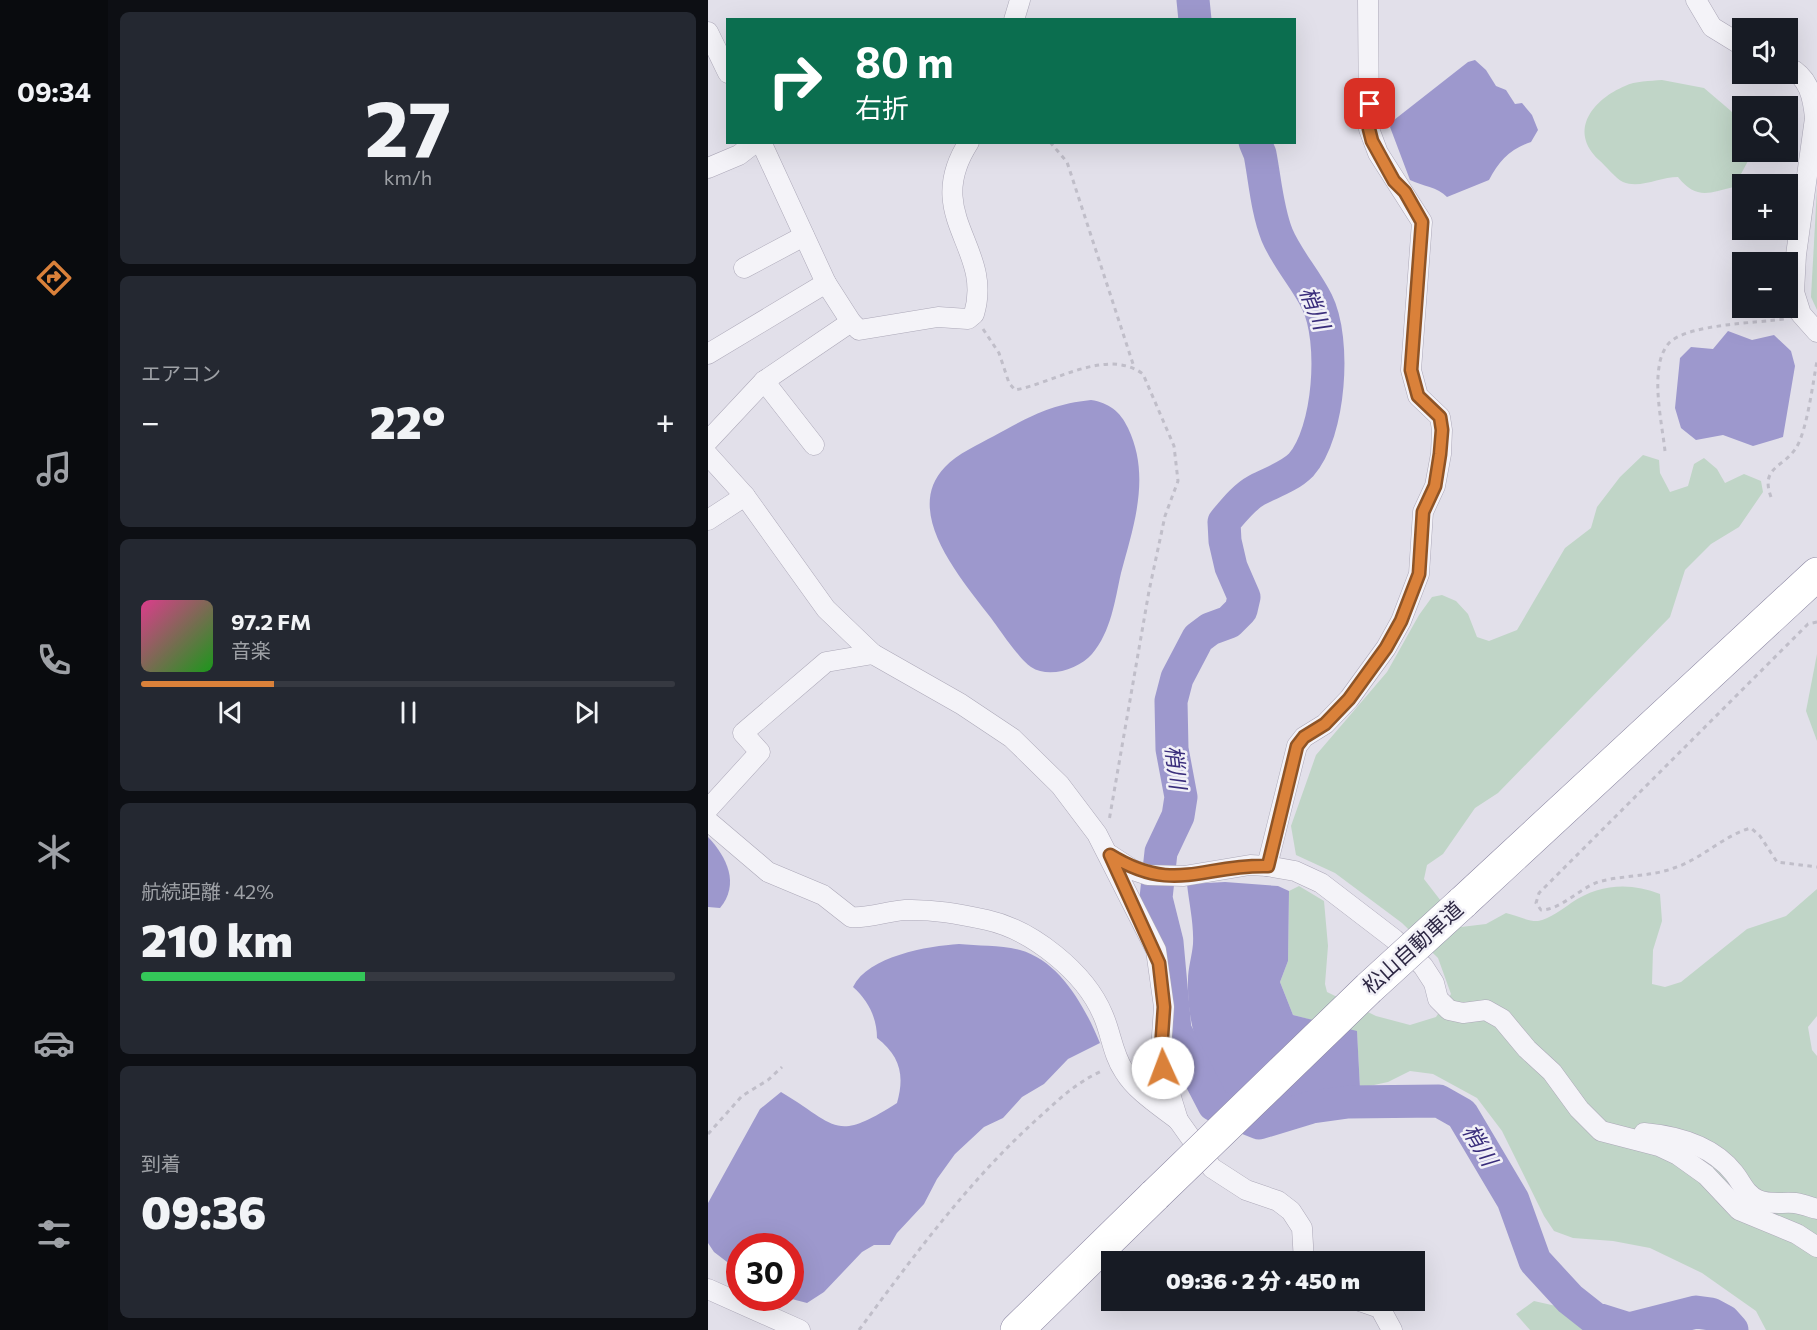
<!DOCTYPE html>
<html lang="ja">
<head>
<meta charset="utf-8">
<style>
	:root { --surface:#171b24; --page:#242831; --text:#f1f3f6; --muted:#9ea1a6; --line:#363941; --accent:#da813a }
	body { margin:0; font-family:Commissioner,"Noto Sans JP",sans-serif; background:var(--page); color:var(--text); height:100vh; display:flex; flex-direction:column; font-size:22px; white-space:nowrap }
	* { box-sizing:border-box; margin:0 }
	p { font-size:20px; color:var(--muted) }
	.icon { flex:none; width:33px; height:33px; fill:none; stroke:currentColor; stroke-width:2; stroke-linecap:round; stroke-linejoin:round }
	.map { position:relative; flex:1; overflow:hidden }
	.panel { display:flex; flex-direction:column; gap:12px; padding:12px; background:#0d0f14; width:600px }
	.panel>* { flex:none }
	.hud { position:absolute; left:18px; top:18px; width:570px; height:126px; border-radius:0px; box-shadow:0 6px 24px #0002; background:#0b6e4f; color:#fff; overflow:hidden }
	.controls { position:absolute; left:1024px; top:18px; display:grid; gap:12px }
	.controls a { display:grid; place-items:center; width:66px; height:66px; border-radius:0px; background:var(--surface); box-shadow:0 6px 24px #0002; font-size:30px }
	.speed { position:absolute; left:18px; top:1233px; display:flex; gap:12px; font-size:30px; font-weight:700; text-align:center }
	.speed>* { display:grid; place-content:center; width:78px; height:78px; border-radius:50%; background:var(--surface); box-shadow:0 6px 24px #0002; line-height:1 }
	.speed .limit { border:9px solid #d22; background:#fff; color:#111 }
	.pin { position:absolute; display:grid; place-items:center; width:51px; height:51px; color:#fff; margin:-26px; border-radius:12px; box-shadow:0 3px 9px #0006 }
	.me { position:absolute; width:66px; margin:-33px; rotate:358deg; stroke-linejoin:round; filter:drop-shadow(0 0 4px #0008) }
	.turn { display:flex; align-items:center; gap:21px; height:126px; padding:0 30px; font-size:27px }
	.turn .icon { width:78px; height:78px; stroke-width:2.5 }
	.turn b { display:block; font-size:42px; line-height:51px }
	.big { font-size:45px; font-weight:800; line-height:1.1 }
	.panel .widget { flex:1; display:flex; flex-direction:column; justify-content:center; gap:9px; min-width:0; padding:0 21px; border-radius:9px; background:var(--page) }
	.panel .dial { align-items:center; gap:0 }
	.dial b { font-size:78px; line-height:1 }
	.song { display:flex; align-items:center; gap:18px }
	.cover { width:72px; height:72px; border-radius:9px; background:linear-gradient(135deg,hsl(330 70% 55%),hsl(120 70% 35%)) }
	.played { height:6px; border-radius:3px; background:linear-gradient(90deg,var(--accent) 25%,var(--line) 25%) }
	.keys { display:flex; justify-content:space-around; direction:ltr }
	.heat { display:flex; justify-content:space-between; align-items:center; font-size:33px; direction:ltr }
	.charge { height:9px; border-radius:4px; background:linear-gradient(90deg,#34c759 42%,var(--line) 0) }
	.trip { position:absolute; left:393px; top:1251px; width:324px; height:60px; border-radius:0px; background:var(--surface); box-shadow:0 6px 24px #0002; font-weight:800; line-height:60px; text-align:center }
	main { display:flex; flex:1; min-height:0 }
	.dock { display:flex; flex-direction:column; width:108px; justify-content:space-around; align-items:center; background:#090b0e; color:var(--muted) }
	.dock .icon { width:42px; height:42px }
	.dock .on { color:var(--accent) }
	.dock b { font-size:27px; color:var(--text) }
	.map>svg:first-child { display:block }
	.green { fill:#c0d5c7 }
	.water { fill:#9d98cd }
	.lines { fill:none; stroke-linecap:round; stroke-linejoin:round }
	.river { stroke:#9d98cd; stroke-width:33 }
	.minor-casing { stroke:#aca8b8; stroke-width:21 }
	.motorway-casing { stroke:#8b86a2; stroke-width:34 }
	.path { stroke:#c0bec9; stroke-width:3; stroke-dasharray:4.5 4.5; stroke-linecap:butt }
	.minor { stroke:#f4f3f8; stroke-width:20 }
	.motorway { stroke:#fff; stroke-width:33 }
	.motorway-bridge-casing { stroke:#8b86a2; stroke-width:34; stroke-linecap:butt }
	.motorway-bridge { stroke:#fff; stroke-width:33 }
	.route-casing { stroke:#8e5426; stroke-width:15 }
	.route { stroke:#da813a; stroke-width:10 }
	.labels { text-anchor:middle; stroke-width:5; stroke-linejoin:round; paint-order:stroke }
	.street-label { font-size:21px; fill:#2d2743; stroke:#f1f0f7 }
	.water-label { font-size:22px; font-style:italic; fill:#392d7b; stroke:#f1f0f7 }
</style>
</head>
<body>
<main>
<nav class="dock">
<b>09:34</b>
<svg class="icon on" aria-label="directions" viewBox="0 0 24 24"><path d="M12 3l9 9-9 9-9-9zM9 14v-3h6M13 9l2 2-2 2"/></svg>
<svg class="icon" aria-label="music" viewBox="0 0 24 24"><path d="M9 18V5l10-2v13"/><circle cx="6" cy="18" r="3"/><circle cx="16" cy="16" r="3"/></svg>
<svg class="icon" aria-label="phone" viewBox="0 0 24 24"><path d="M5 4h4l2 5-3 2q2 4 5 5l2-3 5 2v4C11 20 4 13 5 4z"/></svg>
<svg class="icon" aria-label="climate" viewBox="0 0 24 24"><path d="M12 3v18M4 7l16 10M4 17L20 7"/></svg>
<svg class="icon" aria-label="car" viewBox="0 0 24 24"><path d="M5 17H2v-5l4-1 3-4h7l3 4 3 1v5h-3M9 17h6M6 11h13"/><circle cx="7" cy="17" r="2"/><circle cx="17" cy="17" r="2"/></svg>
<svg class="icon" aria-label="filters" viewBox="0 0 24 24"><path d="M4 7h16M4 17h16"/><circle cx="9" cy="7" r="2"/><circle cx="15" cy="17" r="2"/></svg>
</nav>
<section class="panel">
<div class="widget dial"><b>27</b><p>km/h</p></div>
<div class="widget"><p>エアコン</p>
<div class="heat"><a>−</a><b class="big">22°</b><a>+</a></div>
</div>
<div class="widget">
<div class="song"><i class="cover"></i><div><b>97.2 FM</b><p>音楽</p></div></div>
<div class="played"></div>
<div class="keys"><svg class="icon" aria-label="previous" viewBox="0 0 24 24"><path d="M18 5L8 12l10 7zM5 5v14"/></svg><svg class="icon" aria-label="pause" viewBox="0 0 24 24"><path d="M8 5v14M16 5v14"/></svg><svg class="icon" aria-label="next" viewBox="0 0 24 24"><path d="M6 5l10 7-10 7zM19 5v14"/></svg></div>
</div>
<div class="widget"><p>航続距離 · 42%</p><b class="big">210 km</b><div class="charge"></div></div>
<div class="widget"><p>到着</p><b class="big">09:36</b></div>
</section>
<div class="map">
<svg width="1109" height="1330" viewBox="0 0 1109 1330">
	<rect width="100%" height="100%" fill="#e2e0ea"/>
	<!-- green -->
	<g class="green">
		<path d="M 954,80 L 996,88 L 1023,111 L 1035,127 L 1035,152 L 1040,152 L 1040,161 L 1026,187 C 1001,193 988,200 970,177 C 952,177 932,189 915,182 C 907,178 898,166 891,160 C 859,130 886,99 917,86 C 927,81 942,81 954,80 Z"/>
		<polygon points="1109,188 1109,310 1103,297"/>
		<path d="M 935,455 L 951,460 L 952,473 L 962,492 L 980,486 L 986,464 L 996,458 L 1009,469 L 1017,483 L 1036,474 L 1053,481 L 1055,492 L 1031,527 L 1003,544 L 977,570 L 962,617 L 790,793 L 767,808 L 735,854 L 719,865 L 716,879 L 753,927 L 778,924 L 798,913 C 807,915 822,922 830,921 C 841,919 855,909 863,903 C 891,884 922,882 952,894 L 954,921 L 945,950 L 944,984 L 957,987 L 973,982 L 1039,929 L 1078,916 L 1109,889 L 1109,1016 L 1100,1027 L 1104,1050 L 1109,1056 L 1109,1330 L 1058,1330 L 1048,1311 L 994,1273 L 942,1248 L 905,1241 L 865,1238 L 846,1231 L 836,1216 L 794,1131 L 769,1098 L 725,1074 L 702,1071 L 680,1082 L 652,1088 L 649,1032 L 585,1015 L 572,982 L 580,961 L 581,891 L 591,886 L 616,901 L 620,946 L 617,984 L 619,992 L 668,1016 L 702,1025 L 728,1017 L 743,994 L 730,958 L 694,923 L 627,873 L 588,855 L 583,826 L 608,755 L 679,672 L 711,615 L 724,597 L 734,595 L 748,601 L 760,614 L 769,637 L 781,641 L 809,630 L 857,548 L 883,528 L 889,507 L 912,477 Z"/>
		<polygon points="1109,654 1109,741 1098,711"/>
		<polygon points="826,1301 848,1306 895,1330 822,1330 808,1314"/>
	</g>
	<!-- water -->
	<g class="water">
		<path d="M 767,60 L 778,70 L 788,86 L 798,90 L 807,104 L 814,103 L 824,115 L 830,130 L 823,142 C 802,149 791,161 781,180 L 739,197 C 730,187 714,186 702,180 L 682,127 L 686,120 L 760,62 Z"/>
		<polygon points="1020,331 1044,340 1066,335 1083,351 1087,366 1075,437 1045,446 1015,435 988,440 973,428 967,408 972,358 983,347 1005,349"/>
		<path d="M 383,400 C 401,403 412,411 420,428 C 443,476 426,525 413,573 C 407,600 403,632 384,654 C 371,669 341,679 323,667 C 312,660 291,629 283,618 C 255,581 193,512 237,467 C 249,454 271,444 286,436 C 321,417 343,404 383,400 Z"/>
		<path d="M 0,837 C 19,857 32,884 12,908 L 0,907 Z"/>
		<path d="M 517,882 L 570,886 L 581,891 L 580,961 L 572,982 L 585,1015 L 649,1031 L 652,1088 L 598,1096 L 561,1108 L 520,1099 C 492,1058 479,1030 480,980 C 480,968 484,956 485,944 C 486,924 481,903 479,884 Z"/>
		<path d="M 251,944 C 270,946 293,945 312,950 C 352,961 377,1007 392,1043 L 360,1059 L 336,1084 L 314,1097 L 295,1118 L 276,1127 L 247,1154 L 229,1179 L 216,1204 L 189,1233 L 182,1245 L 166,1245 L 154,1252 L 116,1292 L 99,1303 L 80,1298 L 82,1298 L 82,1246 L 32,1246 L 31,1271 L 6,1252 L 0,1243 L 0,1203 L 52,1109 L 73,1092 C 130,1126 126,1143 189,1103 C 197,1075 192,1056 169,1038 C 169,1018 160,1000 145,987 C 160,956 220,946 251,944 Z"/>
	</g>
	<g class="lines">
		<!-- river -->
		<g class="river">
			<polyline points="485,0 487,20"/>
			<path d="M 547,142 L 552,154 C 557,180 559,210 569,235 C 579,259 597,278 609,302 C 628,340 622,432 593,465 C 581,477 564,482 549,490 C 536,497 526,510 516,522 L 517,541 L 523,567 L 536,597 L 533,610 L 521,622 L 502,629 L 490,638 L 469,678 L 463,701 L 464,749 L 473,797 L 470,816 L 453,852 L 448,898 L 459,942 L 467,1030 L 506,1105 L 551,1123 L 604,1107 L 640,1102 L 731,1101 L 754,1114 L 805,1200 L 827,1261 L 862,1299 L 886,1318 L 921,1329 L 988,1312 L 1003,1314 L 1016,1321 L 1024,1330"/>
		</g>
		<defs>
			<g id="minor">
				<polyline points="988,0 1004,27 1035,46"/>
				<polyline points="306,20 312,0"/>
				<polyline points="0,32 20,73"/>
				<path d="M 1080,67 C 1101,77 1105,97 1107,118 L 1088,255 L 1086,292 L 1093,314 L 1109,332"/>
				<polyline points="0,168 31,155 48,142"/>
				<polyline points="36,268 96,236"/>
				<path d="M 118,283 L 143,322 L 151,330 L 230,317 L 260,319 L 266,314 C 286,247 213,216 261,142"/>
				<polyline points="0,354 118,283 53,142"/>
				<polyline points="56,381 106,445"/>
				<polyline points="0,441 56,381 143,322"/>
				<polyline points="0,455 37,496 118,609 165,654 253,704 304,738 352,785 389,834 448,950 456,1007 453,1050 458,1081 470,1120 504,1168 538,1190 570,1201 583,1211 594,1228 596,1262"/>
				<polyline points="0,520 37,496"/>
				<polyline points="0,809 52,752 35,733 118,662 165,654"/>
				<path d="M 0,821 L 60,872 L 115,895 L 143,917 C 159,919 180,911 197,910 C 225,909 251,914 279,920 C 324,930 377,972 395,1015 C 403,1033 405,1055 416,1071 C 428,1091 452,1106 470,1120"/>
				<polyline points="402,855 425,870 440,875 476,876 542,865 559,866 587,871 613,883 686,939 715,966 726,983 730,999 741,1010 755,1013 778,1010 794,1019 819,1049 844,1072 871,1109 893,1131 951,1146 970,1155 998,1175 1031,1210 1089,1234 1109,1247"/>
				<polyline points="559,866 589,746 596,737 617,724 641,699 678,648 693,621 711,574 715,512 727,486 733,454 734,430 732,417 710,396 703,370 714,222 670,153 661,129 660,0"/>
				<path d="M 936,1133 C 969,1136 1004,1145 1026,1173 C 1034,1183 1037,1194 1050,1200 C 1062,1205 1074,1202 1087,1203 C 1094,1204 1102,1207 1109,1209"/>
				<polyline points="0,1289 92,1330"/>
				<polyline points="649,1300 672,1308 684,1330"/>
			</g>
			<g id="motorway">
				<polyline points="754,903 1109,574"/>
				<polyline points="309,1330 447,1195"/>
			</g>
		</defs>
		<!-- minor casing -->
		<use href="#minor" class="minor-casing"/>
		<!-- motorway casing -->
		<use href="#motorway" class="motorway-casing"/>
		<!-- path -->
		<g class="path">
			<polyline points="342,142 359,162 426,367"/>
			<path d="M 275,329 L 291,353 L 301,383 L 307,390 C 346,383 399,347 435,374 L 466,446 L 470,481 L 457,516 L 441,591 L 401,821"/>
			<path d="M 957,451 C 954,425 947,393 951,367 C 952,358 956,348 962,342 C 982,324 1049,323 1076,319"/>
			<path d="M 1063,497 C 1052,467 1075,468 1088,448 C 1099,431 1105,382 1109,361"/>
			<path d="M 1109,622 L 1100,624 L 831,893 L 828,903 L 833,910 C 852,910 871,889 890,882 C 914,875 942,877 966,868 C 994,859 1016,835 1043,828 L 1052,836 L 1069,862 L 1109,867"/>
			<polyline points="0,1134 34,1096 60,1080 74,1067"/>
			<path d="M 151,1330 C 205,1257 259,1183 327,1121 C 349,1101 368,1082 396,1070"/>
		</g>
		<!-- minor -->
		<use href="#minor" class="minor"/>
		<!-- motorway -->
		<use href="#motorway" class="motorway"/>
		<defs>
			<polyline id="motorway-bridge" points="447,1195 661,988 754,903"/>
		</defs>
		<!-- motorway-bridge casing -->
		<use href="#motorway-bridge" class="motorway-bridge-casing"/>
		<!-- motorway-bridge -->
		<use href="#motorway-bridge" class="motorway-bridge"/>
	</g>
	<g class="lines">
		<defs>
			<path id="route" d="M 455,1068 L 453,1050 L 456,1007 L 451,963 L 402,855 C 467,895 494,864 560,866 L 589,746 L 596,737 L 617,724 L 641,699 L 678,648 L 693,621 L 711,574 L 715,512 L 727,486 L 732,454 L 734,430 L 732,417 L 710,396 L 703,370 L 714,222 L 697,192 L 686,181 L 664,141 L 661,129 L 662,104"/>
		</defs>
		<!-- route casing -->
		<use href="#route" class="route-casing"/>
		<!-- route -->
		<use href="#route" class="route"/>
	</g>
	<g class="labels">
		<!-- street labels -->
		<g class="street-label">
			<text transform="translate(705 948) rotate(-42)" y="7">松山自動車道</text>
		</g>
		<!-- water labels -->
		<g class="water-label">
			<text transform="translate(607 308) rotate(68)" y="8">梢川</text>
			<text transform="translate(468 767) rotate(83)" y="8">梢川</text>
			<text transform="translate(772 1145) rotate(59)" y="8">梢川</text>
		</g>
	</g>
</svg>
<div class="controls">
<a><svg class="icon" aria-label="sound" viewBox="0 0 24 24"><path d="M4 9h4l5-4v14l-5-4H4zM17 9q2 3 0 6"/></svg></a>
<a><svg class="icon" aria-label="search" viewBox="0 0 24 24"><circle cx="10" cy="10" r="6"/><path d="M15 15l6 6"/></svg></a>
<a>+</a>
<a>−</a>
</div>
<div class="speed"><div class="limit">30</div></div>
<div class="pin" style="left:662px;top:104px;background:#d93025"><svg class="icon" aria-label="arrive" viewBox="0 0 24 24"><path d="M6 21V4h12l-3 4 3 4H6"/></svg></div>
<svg class="me" style="left:455px;top:1068px" viewBox="-20 -20 40 40"><circle r="19" fill="#fff"/><path d="M0-13L10 11 0 6-10 11z" fill="#da813a"/></svg>
<div class="trip">09:36 · 2 分 · 450 m</div>
<div class="hud">
<div class="turn"><svg class="icon" aria-label="right" viewBox="0 0 24 24"><path d="M7 20v-9h11M14 6l5 5-5 5"/></svg><div><b>80 m</b>右折</div></div>
</div>
</div>
</main>
</body>
</html>
